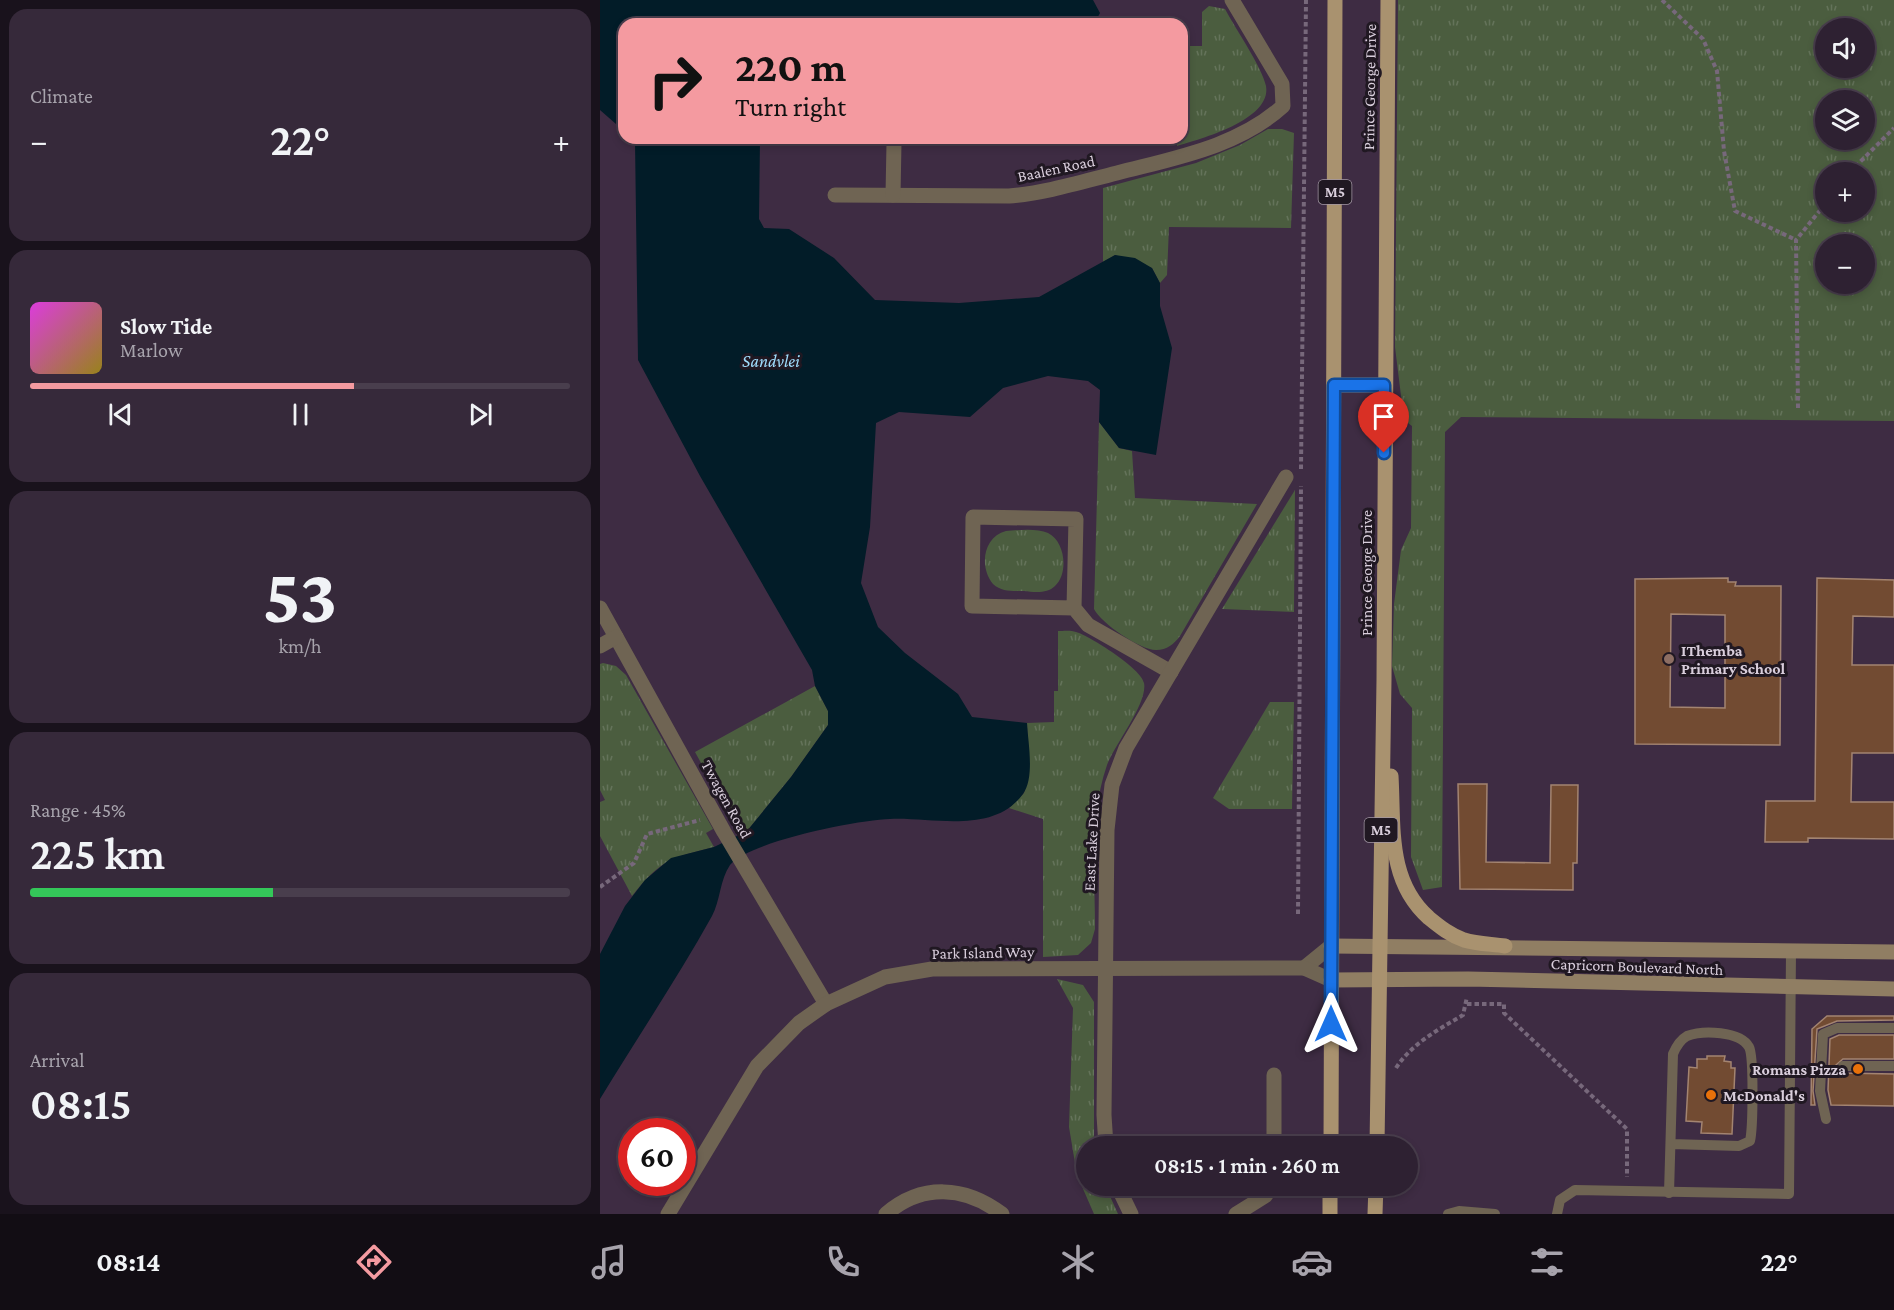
<!DOCTYPE html>
<html lang="en">
<head>
<meta charset="utf-8">
<style>
	:root { --surface:#2e2132; --page:#36293a; --text:#f1f3f6; --muted:#a7a3ac; --line:#493e4d; --accent:#f49aa0 }
	body { margin:0; font-family:"Crimson Pro",serif; background:var(--page); color:var(--text); height:100vh; display:flex; flex-direction:column; font-size:22px; white-space:nowrap }
	* { box-sizing:border-box; margin:0 }
	p { font-size:20px; color:var(--muted) }
	.icon { flex:none; width:33px; height:33px; fill:none; stroke:currentColor; stroke-width:2; stroke-linecap:round; stroke-linejoin:round }
	.map { position:relative; flex:1; overflow:hidden }
	.panel { display:flex; flex-direction:column; gap:9px; padding:9px; background:#19121c; width:600px }
	.panel>* { flex:none }
	.guide { position:absolute; left:18px; top:18px; width:570px; height:126px; border-radius:18px; box-shadow:0 3px 9px #0003,0 0 0 2px var(--line); background:#f49aa0; color:#111; overflow:hidden }
	.controls { position:absolute; left:1215px; top:18px; display:grid; gap:12px }
	.controls a { display:grid; place-items:center; width:60px; height:60px; border-radius:50%; background:var(--surface); box-shadow:0 3px 9px #0003,0 0 0 2px var(--line); font-size:30px }
	.speed { position:absolute; left:18px; top:1118px; display:flex; gap:12px; font-size:30px; font-weight:700; text-align:center }
	.speed>* { display:grid; place-content:center; width:78px; height:78px; border-radius:50%; background:var(--surface); box-shadow:0 3px 9px #0003,0 0 0 2px var(--line); line-height:1 }
	.speed .limit { border:9px solid #d22; background:#fff; color:#111 }
	.pin { position:absolute; display:grid; place-items:center; width:51px; height:51px; color:#fff; margin:-62px -26px; border-radius:50% 50% 50% 0; rotate:-45deg; box-shadow:0 0 6px #0007 }
	.pin .icon { rotate:45deg }
	.me { position:absolute; width:66px; margin:-33px; rotate:0deg; stroke-linejoin:round; filter:drop-shadow(0 0 4px #0008) }
	.turn { display:flex; align-items:center; gap:21px; height:126px; padding:0 18px; font-size:27px }
	.turn .icon { width:78px; height:78px; stroke-width:2.5 }
	.turn b { display:block; font-size:42px; line-height:51px }
	.big { font-size:45px; font-weight:600; line-height:1.1 }
	.panel .widget { flex:1; display:flex; flex-direction:column; justify-content:center; gap:9px; min-width:0; padding:0 21px; border-radius:18px; background:var(--page) }
	.panel .dial { align-items:center; gap:0 }
	.dial b { font-size:78px; line-height:1 }
	.song { display:flex; align-items:center; gap:18px }
	.cover { width:72px; height:72px; border-radius:9px; background:linear-gradient(135deg,hsl(300 70% 55%),hsl(50 70% 35%)) }
	.played { height:6px; border-radius:3px; background:linear-gradient(90deg,var(--accent) 60%,var(--line) 60%) }
	.keys { display:flex; justify-content:space-around; direction:ltr }
	.heat { display:flex; justify-content:space-between; align-items:center; font-size:33px; direction:ltr }
	.charge { height:9px; border-radius:4px; background:linear-gradient(90deg,#34c759 45%,var(--line) 0) }
	.trip { position:absolute; left:476px; top:1136px; width:342px; height:60px; border-radius:30px; background:var(--surface); box-shadow:0 3px 9px #0003,0 0 0 2px var(--line); font-weight:600; line-height:60px; text-align:center }
	.tab-bar { display:flex; height:96px; justify-content:space-around; align-items:center; background:#120d14; color:var(--muted) }
	.tab-bar .icon { width:42px; height:42px }
	.tab-bar .on { color:var(--accent) }
	.tab-bar b { font-size:27px; color:var(--text) }
	main { display:flex; flex:1; min-height:0 }
	.map>svg:first-child { display:block }
	.grass { fill:url(#grass-tufts); fill-rule:evenodd }
	.water { fill:#021c28 }
	.building { fill:#724b32; stroke:#a38471; stroke-width:1.5; fill-rule:evenodd }
	.lines { fill:none; stroke-linecap:round; stroke-linejoin:round }
	.path { stroke:#77687b; stroke-width:4; stroke-dasharray:4.5 3; stroke-linecap:butt }
	.lane { stroke:#6f6453; stroke-width:10 }
	.street { stroke:#6f6453; stroke-width:15 }
	.secondary { stroke:#907e63; stroke-width:15 }
	.primary { stroke:#a9926f; stroke-width:15 }
	.route-casing { stroke:#114b97; stroke-width:15 }
	.route { stroke:#1a73e8; stroke-width:10 }
	.education-dot { fill:#8d6e63; stroke:#201822; stroke-width:2 }
	.food-dot { fill:#e8710a; stroke:#201822; stroke-width:2 }
	.labels { text-anchor:middle; stroke-width:6; stroke-linejoin:round; paint-order:stroke }
	.shield { fill:#201822; stroke:#a297a4; stroke-width:1.5 }
	.shield-label { font-size:15px; font-weight:bold; fill:#d9cedc }
	.street-label { font-size:16px; fill:#d9cedc; stroke:#201822 }
	.poi-label { font-size:16px; font-weight:bold; fill:#d9cedc; stroke:#201822; text-anchor:start }
	.water-label { font-size:18px; font-style:italic; fill:#9fdcfc; stroke:#201822 }
</style>
</head>
<body>
<main>
<section class="panel">
<div class="widget"><p>Climate</p>
<div class="heat"><a>−</a><b class="big">22°</b><a>+</a></div>
</div>
<div class="widget">
<div class="song"><i class="cover"></i><div><b>Slow Tide</b><p>Marlow</p></div></div>
<div class="played"></div>
<div class="keys"><svg class="icon" aria-label="previous" viewBox="0 0 24 24"><path d="M18 5L8 12l10 7zM5 5v14"/></svg><svg class="icon" aria-label="pause" viewBox="0 0 24 24"><path d="M8 5v14M16 5v14"/></svg><svg class="icon" aria-label="next" viewBox="0 0 24 24"><path d="M6 5l10 7-10 7zM19 5v14"/></svg></div>
</div>
<div class="widget dial"><b>53</b><p>km/h</p></div>
<div class="widget"><p>Range · 45%</p><b class="big">225 km</b><div class="charge"></div></div>
<div class="widget"><p>Arrival</p><b class="big">08:15</b></div>
</section>
<div class="map">
<svg width="1294" height="1214" viewBox="0 0 1294 1214">
	<defs>
		<pattern id="grass-tufts" width="24" height="20" patternUnits="userSpaceOnUse" patternTransform="scale(1.5)"><rect width="24" height="20" fill="#4b5d3f"/><path d="M3 7l-1-3M5 7V3M7 7l1-3M15 17l-1-3M17 17v-4M19 17l1-3" fill="none" stroke="#64735a"/></pattern>
	</defs>
	<rect width="100%" height="100%" fill="#3e2c43"/>
	<!-- grass -->
	<g class="grass">
		<path d="M 798,0 L 1294,0 L 1294,421 L 861,417 L 845,432 L 842,887 L 823,890 L 811,857 L 812,708 L 800,694 L 792,666 L 794,604 L 801,550 L 811,528 L 812,426 L 804,420 L 795,347 ZM 1226,28 L 1264,28 L 1264,68 L 1226,68 ZM 1226,100 L 1264,100 L 1264,140 L 1226,140 ZM 1226,172 L 1264,172 L 1264,212 L 1226,212 ZM 1226,244 L 1264,244 L 1264,284 L 1226,284 Z"/>
		<path d="M 609,6 L 625,9 C 635,28 662,67 666,86 C 672,120 600,139 577,146 L 577,138 L 582,138 L 582,46 L 602,46 L 602,12 Z"/>
		<polygon points="668,129 682,129 694,133 691,228 569,227 567,275 560,283 552,268 515,255 503,262 503,188 596,163 640,145"/>
		<path d="M 499,422 L 519,448 L 532,451 L 535,498 L 657,504 L 580,636 C 574,644 567,650 556,650 C 540,650 501,623 494,609 Z"/>
		<polygon points="695,490 694,612 622,609"/>
		<path d="M 406,531 C 418,530 437,528 448,533 C 465,541 469,573 455,586 C 447,594 434,592 424,591 C 412,591 402,592 393,584 C 379,567 383,537 406,531 Z"/>
		<path d="M 458,631 C 463,631 471,630 476,632 C 490,636 542,669 544,683 C 548,703 515,744 507,765 C 489,817 495,875 495,929 L 491,943 L 478,955 L 443,957 L 443,819 L 409,808 L 424,793 L 429,774 L 427,723 L 454,722 L 454,691 L 458,691 Z"/>
		<path d="M 3,663 L 16,666 L 26,675 L 113,829 L 106,833 L 114,847 C 71,858 61,859 32,896 L 0,836 L 0,802 L 5,800 L 0,790 L 0,664 Z"/>
		<polygon points="215,686 228,711 228,725 191,777 147,831 138,815 132,819 95,752"/>
		<polygon points="670,702 694,702 692,809 629,809 613,798"/>
		<polygon points="457,979 483,985 494,1002 494,1146 486,1146 486,1185 505,1185 518,1214 494,1214 477,1175 469,1127 473,1008"/>
	</g>
	<!-- water -->
	<g class="water">
		<polygon points="0,0 493,0 500,13 494,24 24,24 24,131 0,110"/>
		<path d="M 32,138 L 160,138 L 159,219 L 164,228 L 189,229 L 234,258 L 275,300 L 359,303 L 439,297 L 515,255 L 535,258 L 552,268 L 560,283 L 560,306 L 572,348 L 556,455 L 519,448 L 499,422 L 500,390 L 488,381 L 448,376 L 403,388 L 370,417 L 299,412 L 276,423 L 270,527 L 261,583 L 278,627 L 305,653 L 358,694 L 372,717 L 427,723 C 428,743 435,777 423,794 C 393,835 333,817 290,819 C 258,820 150,841 130,865 C 120,879 120,902 112,916 C 77,979 37,1038 0,1099 L 0,954 L 25,906 L 45,880 L 71,858 L 114,847 L 147,831 L 191,777 L 228,725 L 228,711 L 215,686 L 212,670 L 100,476 L 38,360 L 35,141 Z"/>
	</g>
	<!-- building -->
	<g class="building">
		<path d="M 1128,578 L 1128,582 L 1136,582 L 1135,586 L 1181,586 L 1180,745 L 1035,744 L 1035,579 ZM 1071,614 L 1125,615 L 1125,708 L 1070,707 Z"/>
		<polygon points="1217,578 1294,580 1294,617 1253,616 1252,665 1294,665 1294,753 1252,753 1251,802 1294,802 1294,839 1208,838 1208,842 1165,842 1166,801 1215,801"/>
		<polygon points="858,784 887,784 886,862 950,863 951,785 978,785 977,863 973,863 973,890 860,889"/>
		<polygon points="1227,1016 1294,1016 1294,1020 1237,1021 1217,1029 1213,1091 1215,1105 1211,1105 1212,1029"/>
		<polygon points="1239,1035 1294,1035 1294,1059 1243,1059 1236,1065 1237,1070 1242,1073 1294,1074 1294,1106 1231,1105 1228,1090 1230,1039"/>
		<polygon points="1107,1056 1125,1056 1124,1061 1131,1062 1131,1068 1135,1068 1132,1134 1101,1133 1102,1122 1086,1121 1089,1067 1097,1068 1097,1059 1107,1059"/>
	</g>
	<g class="lines">
		<!-- path -->
		<g class="path">
			<polyline points="1062,0 1103,39 1117,71 1124,151 1135,211 1196,240"/>
			<polyline points="1250,172 1294,128"/>
			<polyline points="1198,408 1196,240 1226,203"/>
			<polyline points="701,469 706,0"/>
			<polyline points="0,887 34,863 47,834 100,820"/>
			<polyline points="698,914 701,486"/>
			<polyline points="867,1004 904,1004 904,1013 1027,1129 1027,1177"/>
			<path d="M 796,1068 C 812,1043 838,1030 863,1015 L 867,997"/>
		</g>
		<!-- lane -->
		<g class="lane">
			<polyline points="1243,1066 1294,1066"/>
			<polyline points="1226,1119 1220,1091 1223,1034 1237,1028 1294,1028"/>
			<path d="M 1069,1193 L 1073,1054 C 1076,1047 1080,1040 1087,1036 C 1103,1030 1140,1031 1149,1047 C 1154,1056 1153,1128 1150,1141 L 1139,1146 L 1071,1144"/>
			<polyline points="848,1214 859,1211 895,1214"/>
			<polyline points="957,1214 960,1200 975,1190 1189,1194 1191,951"/>
		</g>
		<!-- street -->
		<g class="street">
			<path d="M 235,195 L 409,196 C 446,193 481,182 517,173 C 574,158 638,147 683,106 L 682,84 L 632,0"/>
			<polyline points="293,195 294,143"/>
			<polyline points="0,608 124,832 226,1004"/>
			<polyline points="474,608 372,606 373,517 476,519 474,608 488,625 571,672"/>
			<polyline points="0,646 16,637"/>
			<polyline points="704,968 731,946"/>
			<polyline points="506,1146 504,1115 507,830 512,785 526,748 686,477"/>
			<polyline points="674,1146 674,1075"/>
			<polyline points="517,1185 531,1214"/>
			<polyline points="68,1214 157,1066 199,1023 226,1004 285,977 332,969 704,968 731,980"/>
			<path d="M 286,1214 C 322,1183 365,1186 402,1214"/>
			<polyline points="636,1214 665,1196 673,1185"/>
		</g>
		<!-- secondary -->
		<g class="secondary">
			<polyline points="731,946 1294,952"/>
			<polyline points="731,980 868,979 1294,989"/>
		</g>
		<!-- primary -->
		<g class="primary">
			<polyline points="734,385 784,385"/>
			<path d="M 791,776 C 794,827 787,881 829,918 C 840,927 850,935 864,940 C 877,944 892,944 905,946"/>
			<polyline points="731,1146 735,0"/>
			<polyline points="777,1146 784,680 788,0"/>
			<polyline points="730,1214 730,1185"/>
			<polyline points="775,1214 776,1185"/>
		</g>
	</g>
	<g class="lines">
		<defs>
			<polyline id="route" points="731,1024 734,385 784,385 784,453"/>
		</defs>
		<!-- route casing -->
		<use href="#route" class="route-casing"/>
		<!-- route -->
		<use href="#route" class="route"/>
	</g>
	<!-- markers -->
	<circle class="education-dot" cx="1069" cy="659" r="6"/>
	<g class="food-dot">
		<circle cx="1258" cy="1069" r="6"/>
		<circle cx="1111" cy="1095" r="6"/>
	</g>
	<g class="labels">
		<!-- shield labels -->
		<g class="shield">
			<rect x="718.5" y="180" width="33" height="24" rx="4.5"/>
			<rect x="764.5" y="818" width="33" height="24" rx="4.5"/>
		</g>
		<g class="shield-label">
			<text x="735" y="197">M5</text>
			<text x="781" y="835">M5</text>
		</g>
		<!-- street labels -->
		<g class="street-label">
			<text transform="translate(769 87) rotate(-89)" y="6">Prince George Drive</text>
			<text transform="translate(456 168) rotate(-12)" y="6">Baalen Road</text>
			<text transform="translate(766 573) rotate(-90)" y="6">Prince George Drive</text>
			<text transform="translate(127 799) rotate(61)" y="6">Twagen Road</text>
			<text transform="translate(491 842) rotate(-87)" y="6">East Lake Drive</text>
			<text transform="translate(383 952) rotate(-1)" y="6">Park Island Way</text>
			<text transform="translate(1037 966) rotate(2)" y="6">Capricorn Boulevard North</text>
		</g>
		<!-- poi labels -->
		<g class="poi-label">
			<text x="1081" y="656">IThemba<tspan x="1081" dy="18">Primary School</tspan></text>
			<text x="1246" y="1075" text-anchor="end">Romans Pizza</text>
			<text x="1123" y="1101">McDonald's</text>
		</g>
		<!-- water labels -->
		<g class="water-label">
			<text x="171" y="367">Sandvlei</text>
		</g>
	</g>
</svg>
<div class="controls">
<a><svg class="icon" aria-label="sound" viewBox="0 0 24 24"><path d="M4 9h4l5-4v14l-5-4H4zM17 9q2 3 0 6"/></svg></a>
<a><svg class="icon" aria-label="layers" viewBox="0 0 24 24"><path d="M12 4l9 5-9 5-9-5zM3 14l9 5 9-5"/></svg></a>
<a>+</a>
<a>−</a>
</div>
<div class="speed"><div class="limit">60</div></div>
<div class="pin" style="left:784px;top:453px;background:#d93025"><svg class="icon" aria-label="arrive" viewBox="0 0 24 24"><path d="M6 21V4h12l-3 4 3 4H6"/></svg></div>
<svg class="me" style="left:731px;top:1024px" viewBox="-20 -20 40 40"><path d="M0-17L14 15 0 8-14 15z" fill="#1a73e8" stroke="#fff" stroke-width="4"/></svg>
<div class="trip">08:15 · 1 min · 260 m</div>
<div class="guide">
<div class="turn"><svg class="icon" aria-label="right" viewBox="0 0 24 24"><path d="M7 20v-9h11M14 6l5 5-5 5"/></svg><div><b>220 m</b>Turn right</div></div>
</div>
</div>
</main>
<nav class="tab-bar">
<b>08:14</b>
<svg class="icon on" aria-label="directions" viewBox="0 0 24 24"><path d="M12 3l9 9-9 9-9-9zM9 14v-3h6M13 9l2 2-2 2"/></svg>
<svg class="icon" aria-label="music" viewBox="0 0 24 24"><path d="M9 18V5l10-2v13"/><circle cx="6" cy="18" r="3"/><circle cx="16" cy="16" r="3"/></svg>
<svg class="icon" aria-label="phone" viewBox="0 0 24 24"><path d="M5 4h4l2 5-3 2q2 4 5 5l2-3 5 2v4C11 20 4 13 5 4z"/></svg>
<svg class="icon" aria-label="climate" viewBox="0 0 24 24"><path d="M12 3v18M4 7l16 10M4 17L20 7"/></svg>
<svg class="icon" aria-label="car" viewBox="0 0 24 24"><path d="M5 17H2v-5l4-1 3-4h7l3 4 3 1v5h-3M9 17h6M6 11h13"/><circle cx="7" cy="17" r="2"/><circle cx="17" cy="17" r="2"/></svg>
<svg class="icon" aria-label="filters" viewBox="0 0 24 24"><path d="M4 7h16M4 17h16"/><circle cx="9" cy="7" r="2"/><circle cx="15" cy="17" r="2"/></svg>
<b>22°</b>
</nav>
</body>
</html>
